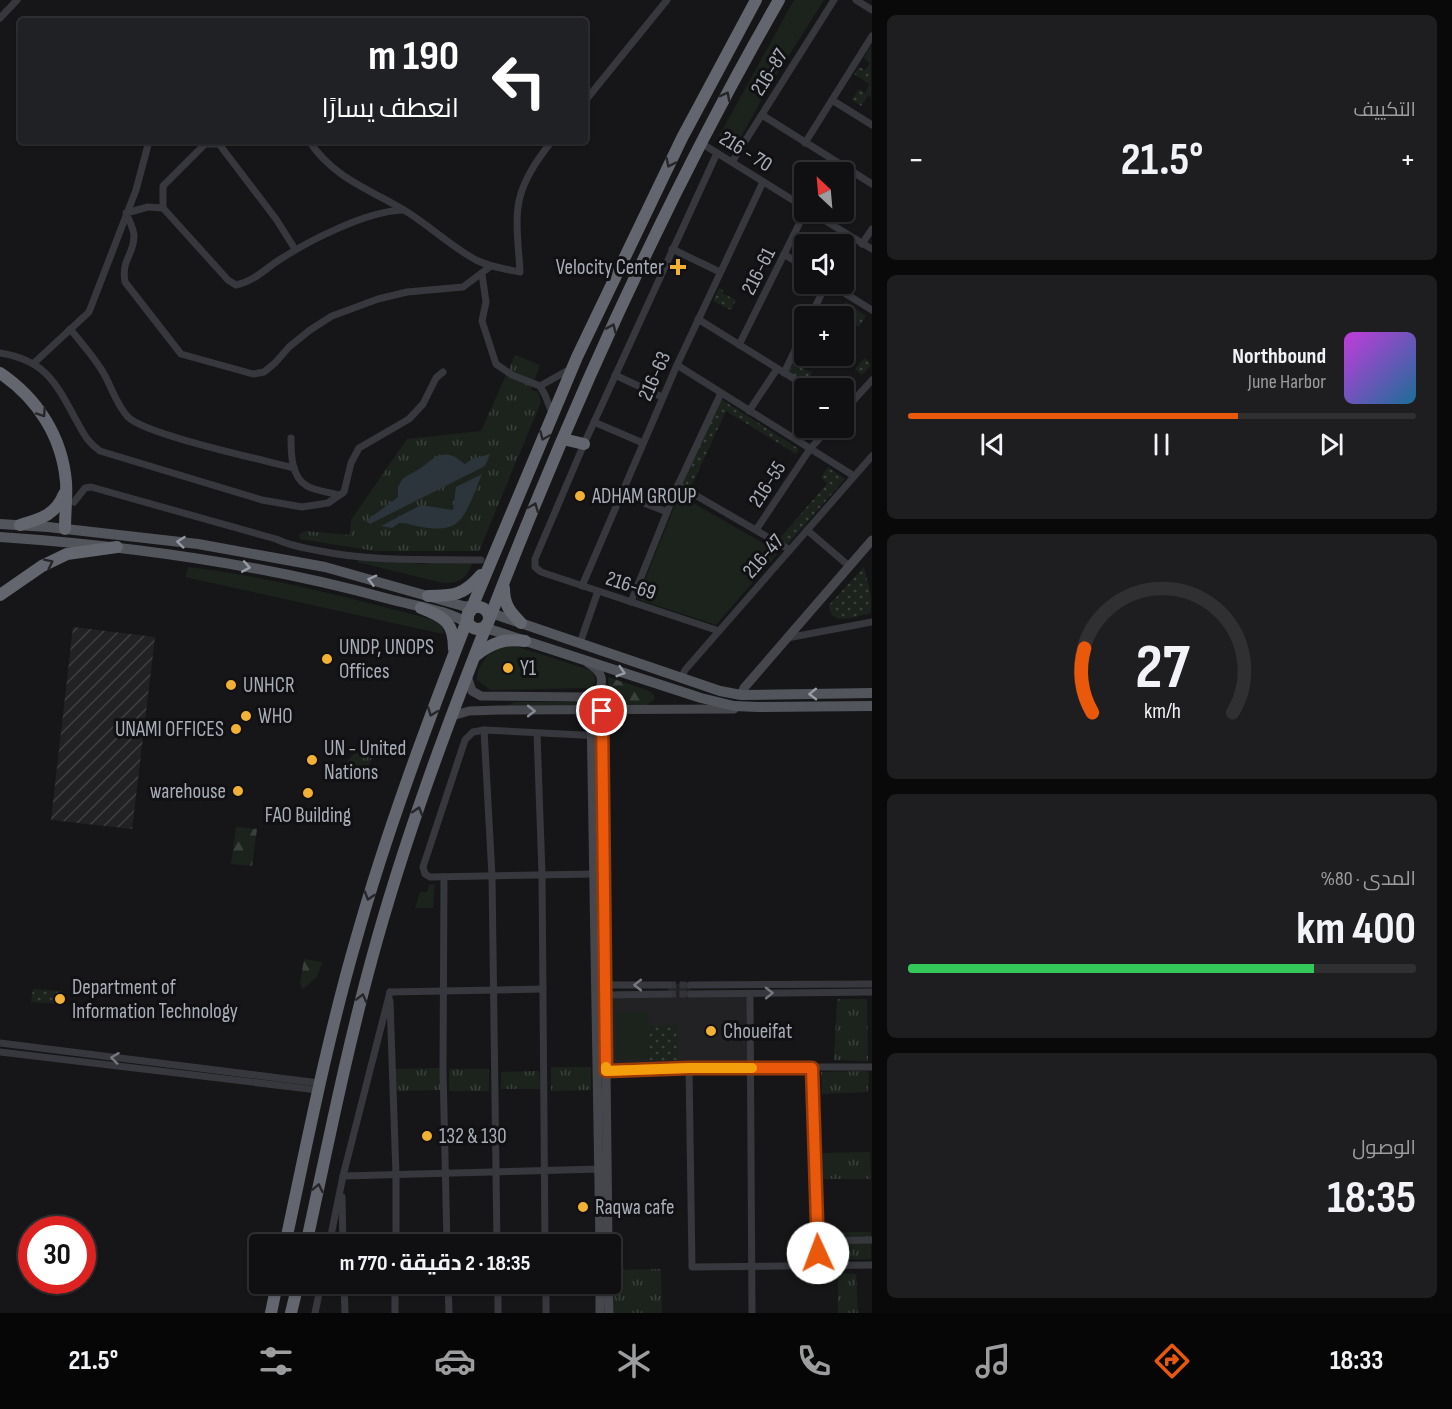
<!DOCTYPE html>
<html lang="ar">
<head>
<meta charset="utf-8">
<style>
	:root { --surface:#101012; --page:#1e1e20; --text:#f1f3f6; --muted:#9c9d9f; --line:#303032; --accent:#ea580c }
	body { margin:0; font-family:"Sofia Sans Condensed",Cairo,sans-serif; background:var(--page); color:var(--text); direction:rtl; height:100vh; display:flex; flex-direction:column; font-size:22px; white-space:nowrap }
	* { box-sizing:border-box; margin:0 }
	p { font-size:20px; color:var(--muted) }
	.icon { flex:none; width:33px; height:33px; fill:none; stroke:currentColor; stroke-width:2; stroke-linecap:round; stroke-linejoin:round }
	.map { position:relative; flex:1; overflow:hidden; direction:ltr }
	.panel { display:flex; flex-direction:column; gap:15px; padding:15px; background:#09090a; width:580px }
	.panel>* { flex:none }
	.top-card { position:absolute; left:18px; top:18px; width:570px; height:126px; border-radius:6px; box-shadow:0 2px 4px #0004,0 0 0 2px var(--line); direction:rtl; background:#202124; color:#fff; overflow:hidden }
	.needle { width:39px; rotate:334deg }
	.fabs { position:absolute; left:794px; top:162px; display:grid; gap:12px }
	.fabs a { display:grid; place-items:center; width:60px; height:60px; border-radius:6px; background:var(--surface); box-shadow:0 2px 4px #0004,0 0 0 2px var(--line); font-size:30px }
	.speed { position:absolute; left:18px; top:1216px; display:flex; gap:12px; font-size:30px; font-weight:700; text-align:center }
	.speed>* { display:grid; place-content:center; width:78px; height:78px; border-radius:50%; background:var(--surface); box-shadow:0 2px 4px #0004,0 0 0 2px var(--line); line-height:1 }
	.speed .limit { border:9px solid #d22; background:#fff; color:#111 }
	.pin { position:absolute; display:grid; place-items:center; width:51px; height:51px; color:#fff; margin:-26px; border:3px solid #fff; border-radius:50%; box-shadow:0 2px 6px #0007 }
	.me { position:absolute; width:66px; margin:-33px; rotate:358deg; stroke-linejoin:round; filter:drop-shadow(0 0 4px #0008) }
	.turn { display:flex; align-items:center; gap:21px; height:126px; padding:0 30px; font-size:27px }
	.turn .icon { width:78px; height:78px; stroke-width:2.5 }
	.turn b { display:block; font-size:42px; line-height:51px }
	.big { font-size:45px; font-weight:700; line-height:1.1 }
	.panel .tile { flex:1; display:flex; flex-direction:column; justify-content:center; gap:9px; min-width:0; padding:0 21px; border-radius:9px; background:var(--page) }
	.panel .dial { align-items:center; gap:0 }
	.dial svg { height:156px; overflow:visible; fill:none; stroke:var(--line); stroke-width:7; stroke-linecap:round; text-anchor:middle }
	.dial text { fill:var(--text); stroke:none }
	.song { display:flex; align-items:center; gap:18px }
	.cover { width:72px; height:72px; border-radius:9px; background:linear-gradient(135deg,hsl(290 70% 55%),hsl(200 70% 35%)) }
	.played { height:6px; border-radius:3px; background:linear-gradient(90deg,var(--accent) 65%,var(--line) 65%) }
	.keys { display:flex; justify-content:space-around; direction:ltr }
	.heat { display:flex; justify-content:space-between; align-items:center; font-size:33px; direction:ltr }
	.charge { height:9px; border-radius:4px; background:linear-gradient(90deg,#34c759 80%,var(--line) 0) }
	.trip { position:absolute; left:249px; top:1234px; width:372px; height:60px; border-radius:6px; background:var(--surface); box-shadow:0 2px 4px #0004,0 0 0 2px var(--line); font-weight:700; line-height:60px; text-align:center; direction:rtl }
	.menu { display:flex; height:96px; justify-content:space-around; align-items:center; background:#060607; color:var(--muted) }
	.menu .icon { width:42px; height:42px }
	.menu .selected { color:var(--accent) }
	.menu b { font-size:27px; color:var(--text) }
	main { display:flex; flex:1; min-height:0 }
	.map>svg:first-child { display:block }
	.built { fill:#222225 }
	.industrial { fill:url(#industrial-furrows) }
	.grass { fill:url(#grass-tufts) }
	.forest { fill:url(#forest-firs) }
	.park { fill:#1c231d }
	.garden { fill:url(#garden-dots) }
	.water { fill:#2c353c }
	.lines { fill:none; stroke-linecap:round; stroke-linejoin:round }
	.street-tunnel { stroke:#333438; stroke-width:7; stroke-dasharray:7 3.5; stroke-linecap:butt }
	.street { stroke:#37383d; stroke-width:7 }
	.secondary { stroke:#45474d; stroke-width:9 }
	.primary { stroke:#53555c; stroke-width:10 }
	.highway { stroke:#63666e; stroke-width:12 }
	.oneway { stroke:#26262a }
	.oneway2 { stroke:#979ba6 }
	.oneway3 { stroke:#858993 }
	.oneway4 { stroke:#757881 }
	.route-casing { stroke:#983908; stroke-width:15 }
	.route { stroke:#ea580c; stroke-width:10 }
	.slow { stroke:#f59e0b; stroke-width:10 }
	.poi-dot { fill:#f2b134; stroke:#111113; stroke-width:2 }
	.labels { text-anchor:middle; stroke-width:6; stroke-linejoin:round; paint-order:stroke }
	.street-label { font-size:21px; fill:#a8adb8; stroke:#111113 }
	.poi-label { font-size:21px; fill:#a8adb8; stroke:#111113; text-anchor:start }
</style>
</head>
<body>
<main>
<section class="panel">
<div class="tile"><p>التكييف</p>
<div class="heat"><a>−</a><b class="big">21.5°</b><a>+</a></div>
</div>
<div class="tile">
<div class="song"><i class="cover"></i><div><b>Northbound</b><p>June Harbor</p></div></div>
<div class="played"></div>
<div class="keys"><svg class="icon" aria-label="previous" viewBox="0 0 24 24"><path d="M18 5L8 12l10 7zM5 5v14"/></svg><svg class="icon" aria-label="pause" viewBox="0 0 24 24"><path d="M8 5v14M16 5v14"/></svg><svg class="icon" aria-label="next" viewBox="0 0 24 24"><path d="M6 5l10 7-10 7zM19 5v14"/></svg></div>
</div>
<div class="tile dial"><svg viewBox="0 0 100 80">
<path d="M14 69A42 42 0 1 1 86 69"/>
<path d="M14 69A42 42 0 0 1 10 36" stroke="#ea580c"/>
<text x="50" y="56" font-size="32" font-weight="700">27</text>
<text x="50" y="72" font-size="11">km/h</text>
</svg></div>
<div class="tile"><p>المدى · 80%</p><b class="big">400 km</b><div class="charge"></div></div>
<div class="tile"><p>الوصول</p><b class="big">18:35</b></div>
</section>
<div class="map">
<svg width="872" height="1313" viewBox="0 0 872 1313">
	<defs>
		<pattern id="industrial-furrows" width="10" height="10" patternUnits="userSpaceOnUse" patternTransform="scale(1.5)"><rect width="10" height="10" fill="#222225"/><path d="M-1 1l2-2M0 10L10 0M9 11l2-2" fill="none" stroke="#3f3f43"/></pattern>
		<pattern id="grass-tufts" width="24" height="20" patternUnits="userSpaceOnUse" patternTransform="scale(1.5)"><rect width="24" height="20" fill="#1c231d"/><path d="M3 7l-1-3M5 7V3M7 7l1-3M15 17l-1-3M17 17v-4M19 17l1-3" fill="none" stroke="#3a403c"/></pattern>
		<pattern id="forest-firs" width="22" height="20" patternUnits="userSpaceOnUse" patternTransform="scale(1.5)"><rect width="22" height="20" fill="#1c231d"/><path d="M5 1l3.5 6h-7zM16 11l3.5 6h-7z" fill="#3a403c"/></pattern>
		<pattern id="garden-dots" width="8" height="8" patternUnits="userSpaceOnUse" patternTransform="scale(1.5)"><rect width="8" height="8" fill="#1c231d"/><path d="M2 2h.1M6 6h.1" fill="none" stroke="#3a403c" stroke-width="1.8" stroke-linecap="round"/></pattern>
	</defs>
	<rect width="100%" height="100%" fill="#161618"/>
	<!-- built -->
	<polygon class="built" points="690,983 690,994 750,994 750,1068 606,1071 606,995 669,994 669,984"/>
	<!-- industrial -->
	<polygon class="industrial" points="73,627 155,637 132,829 51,820"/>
	<!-- grass -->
	<g class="grass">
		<polygon points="515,355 540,365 531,390 538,392 541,402 479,551 375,551 300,539 299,535 305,531 350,535 351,520 407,439 481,431"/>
		<polygon points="362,744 375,750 369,765 362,768 341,769"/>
		<polygon points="837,999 867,999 868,1061 834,1060"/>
		<polygon points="551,1067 591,1067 591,1090 551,1091"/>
		<polygon points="443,1068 443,1090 392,1091 392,1069"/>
		<rect x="449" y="1069" width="40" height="22"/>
		<polygon points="539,1071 540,1089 501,1089 501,1072"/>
		<polygon points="866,1071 869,1073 868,1092 822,1094 821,1072"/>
		<polygon points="870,1152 871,1179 822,1179 823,1153"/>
		<polygon points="823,1232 871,1232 871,1259 823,1260"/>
		<polygon points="661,1269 662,1313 612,1313 612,1270"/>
		<polygon points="838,1273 856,1274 858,1313 838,1313"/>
	</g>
	<!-- forest -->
	<g class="forest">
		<path d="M 608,677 L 649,691 L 654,695 L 654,700 L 646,705 L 502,707 L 516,702 L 593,702 C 606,698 609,689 608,677 Z"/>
		<polygon points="236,827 257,829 252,866 231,864"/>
		<polygon points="304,959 322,962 317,977 303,989 300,984"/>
	</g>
	<!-- park -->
	<g class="park">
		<polygon points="794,0 824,0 766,92 736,146 719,136"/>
		<polygon points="679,495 779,552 716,625 637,599"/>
		<path d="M 360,559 L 421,564 L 456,561 L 473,562 C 467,577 461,584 443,583 L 357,562 Z"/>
		<path d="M 188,567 C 271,577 352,598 434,620 L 441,624 L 444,632 L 443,634 L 185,577 Z"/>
		<polygon points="512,645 593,671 596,681 591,688 490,690 477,680 478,670 492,648"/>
		<polygon points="435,884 433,908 415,908 420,892 427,892 429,885"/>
		<polygon points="616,1012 648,1012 649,1059 616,1060"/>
	</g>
	<!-- garden -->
	<g class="garden">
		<polygon points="871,46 871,97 868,95 861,106 852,100 859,89 865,93 870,84 854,74 859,67 865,70 870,63 864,58"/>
		<polygon points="719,288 723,290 722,293 736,300 731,310 713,301"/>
		<polygon points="846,302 866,316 859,327 838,313"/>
		<polygon points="804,338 804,356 811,356 804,369 812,372 806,384 788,373"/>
		<polygon points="865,358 871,365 862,375 855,369"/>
		<polygon points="819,377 837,387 836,388 816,388 813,387"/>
		<polygon points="721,399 799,449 796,454 726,411 690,489 682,484"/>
		<polygon points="828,467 845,479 787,545 779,539 827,484 821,477"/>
		<path d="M 864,567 L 871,596 L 871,613 C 856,616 830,628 829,605 Z"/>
		<polygon points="33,989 62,991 61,1004 31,1002"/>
		<polygon points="678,1025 678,1060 649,1061 649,1026"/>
	</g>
	<!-- water -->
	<g class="water">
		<path d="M 490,454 L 485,466 L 370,524 L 366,521 L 398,497 C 398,492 397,488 400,483 C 404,475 412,474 419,469 C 429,463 438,450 453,456 C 457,457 461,462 465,464 L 472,459 Z"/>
		<path d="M 482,474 C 462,523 462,538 404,523 L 399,523 L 392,528 L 381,526 L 421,505 L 453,510 L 456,487 Z"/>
	</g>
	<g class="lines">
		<!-- street-tunnel -->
		<g class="street-tunnel">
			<polyline points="669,985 690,985"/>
			<polyline points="669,994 690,994"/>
		</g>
		<!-- street -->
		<g class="street">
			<polyline points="856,0 872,10"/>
			<polyline points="0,18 17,0"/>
			<polyline points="832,100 872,125"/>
			<polyline points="585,101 667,0"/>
			<polyline points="762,115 872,184"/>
			<path d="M 309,141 C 335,179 367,188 404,210 C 429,225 450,246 476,260 C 490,267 505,269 520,272 C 519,250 514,218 520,197 C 525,177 539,157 552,141"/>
			<polyline points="701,143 804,207"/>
			<polyline points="805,143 872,36"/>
			<polyline points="717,153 584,444 535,559 535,567 541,572 719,631"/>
			<polyline points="732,162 834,0"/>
			<polyline points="163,208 163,186 205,144 219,144 276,219 295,249"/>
			<path d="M 403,210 C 367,211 310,240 279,260 C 265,269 253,282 236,285 L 228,280 L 163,208 L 148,207 L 126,213 C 129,220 134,229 134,236 C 134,255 121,259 125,282 L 181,354 L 253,374 L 264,372 L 275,363 L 289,347 L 310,330 L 332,316 L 378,299 L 407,292 L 463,287 L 491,266"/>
			<polyline points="811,212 872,249"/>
			<polyline points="862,244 872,229"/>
			<polyline points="672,249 720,272"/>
			<polyline points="784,254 804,267"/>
			<polyline points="482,274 486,302 482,321 496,364 512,375 540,386 545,395 552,413"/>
			<polyline points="830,284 872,310"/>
			<polyline points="811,316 826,284"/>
			<polyline points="698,319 809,388"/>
			<path d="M 70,329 C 81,342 92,355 101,369 C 111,384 115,403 128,417 C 146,435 264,460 294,468"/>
			<polyline points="739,345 805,212"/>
			<path d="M 0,353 C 44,360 55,381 75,418 C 83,432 86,441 100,451 L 262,500 L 302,507 L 328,503 L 344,492 L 351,463 L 359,448 L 409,419 L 423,404 L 436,378 L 443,372"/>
			<polyline points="34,363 89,312 136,190 149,141"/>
			<polyline points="677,365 854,476"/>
			<polyline points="784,373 804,331"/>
			<polyline points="615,375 662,397"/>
			<polyline points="540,386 572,368"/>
			<polyline points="749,411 777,369"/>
			<polyline points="843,412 872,380"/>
			<polyline points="594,422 643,443"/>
			<path d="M 291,438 C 291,453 291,477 307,486 C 316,491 329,492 339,495"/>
			<polyline points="678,485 790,550"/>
			<polyline points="621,494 667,512"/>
			<path d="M 74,502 L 85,488 L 91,487 L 276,539 C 290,546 305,548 320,551 C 374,562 427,559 481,560"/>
			<polyline points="756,530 810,449 829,428"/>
			<polyline points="807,530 849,566"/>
			<polyline points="582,586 677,365 763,182"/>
			<polyline points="631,602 678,485 721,393"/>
			<polyline points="787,638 872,622"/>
			<polyline points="580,643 598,591"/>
			<polyline points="681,678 685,670 872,456"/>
			<polyline points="484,730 492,876 497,1245"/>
			<polyline points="537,733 542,874 545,1245"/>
			<polyline points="594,874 430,877 425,874 423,867 465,740 473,732 484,730 602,736"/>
			<polyline points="444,877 443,1068 447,1245"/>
			<polyline points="606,985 669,985"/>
			<polyline points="690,985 872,984"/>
			<polyline points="390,992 543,989"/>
			<polyline points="690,994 872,992"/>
			<polyline points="750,994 752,1313"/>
			<polyline points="606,995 669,994"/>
			<polyline points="390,1001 396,1175 396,1245"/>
			<polyline points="0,1043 319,1083"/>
			<polyline points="0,1052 318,1090"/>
			<polyline points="689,1067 692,1267 872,1265"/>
			<polyline points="812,1068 818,1266"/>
			<polyline points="606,1071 689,1067 872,1067"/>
			<polyline points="343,1176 601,1169"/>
			<polyline points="342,1197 343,1245"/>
			<polyline points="818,1241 872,1240"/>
			<polyline points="329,1245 343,1176 390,992"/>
			<polyline points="344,1284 345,1313"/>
			<polyline points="448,1284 449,1313"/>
			<polyline points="498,1284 498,1313"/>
			<polyline points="546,1284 546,1313"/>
			<polyline points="315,1313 321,1284"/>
			<polyline points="395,1313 395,1284"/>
		</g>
		<!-- secondary -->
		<g class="secondary">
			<path d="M 467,676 L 472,691 L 481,696 L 586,697 L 599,691 C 605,678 600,670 588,663"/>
			<polyline points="741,695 744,688 872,540"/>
			<polyline points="591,711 600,1245"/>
			<polyline points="602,711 608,1245"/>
			<polyline points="452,716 469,711 500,710 734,709"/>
			<polyline points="600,1284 600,1313"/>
			<polyline points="608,1284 609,1313"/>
		</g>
		<!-- primary -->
		<g class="primary">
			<polyline points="0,524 48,527 198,544 325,567 463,606 477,607"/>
			<path d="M 0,537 C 131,546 262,564 389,599 C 415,606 448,610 471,625"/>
			<polyline points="484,609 497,615 720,691 741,695 872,693"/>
			<polyline points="477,628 492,630 701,698 734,706 758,707 872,706"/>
		</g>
		<!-- highway -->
		<g class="highway">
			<path d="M 0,373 C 37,398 62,436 66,482 C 67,497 65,513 65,529"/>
			<polyline points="563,439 584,444"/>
			<path d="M 20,525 C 40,519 56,515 64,494"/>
			<path d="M 504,588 C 504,605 510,612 521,623"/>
			<polyline points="0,595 42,566 67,554 117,547"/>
			<path d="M 428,596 C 454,596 464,595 481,575"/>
			<circle cx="478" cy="618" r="11"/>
			<path d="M 421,608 C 444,617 454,622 454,649"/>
			<polyline points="470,612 577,357 682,138 756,0"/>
			<path d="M 489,620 C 571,408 665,198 779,0"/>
			<path d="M 475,656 C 491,643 505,638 525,641"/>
			<path d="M 285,1245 C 307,1143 327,1040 356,940 C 387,830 427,724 468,618"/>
			<path d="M 306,1245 C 327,1149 346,1053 372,958 C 403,844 444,733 487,624"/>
			<polyline points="271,1313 277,1284"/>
			<polyline points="291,1313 298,1284"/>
		</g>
	</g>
	<!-- one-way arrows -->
	<defs><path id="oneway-chevron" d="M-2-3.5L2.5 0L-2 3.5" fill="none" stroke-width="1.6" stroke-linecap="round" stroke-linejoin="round" transform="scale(1.5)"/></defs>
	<g class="oneway">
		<use href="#oneway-chevron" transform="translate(726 96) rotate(-62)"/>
		<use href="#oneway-chevron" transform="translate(670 163) rotate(115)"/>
		<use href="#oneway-chevron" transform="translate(612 328) rotate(-66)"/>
		<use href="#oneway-chevron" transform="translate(42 413) rotate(56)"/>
		<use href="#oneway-chevron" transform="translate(544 436) rotate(113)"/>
		<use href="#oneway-chevron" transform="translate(534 507) rotate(-68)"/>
		<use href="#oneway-chevron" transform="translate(49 563) rotate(-26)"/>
		<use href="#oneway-chevron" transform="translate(432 712) rotate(111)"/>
		<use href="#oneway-chevron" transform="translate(418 811) rotate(-73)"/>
		<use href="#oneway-chevron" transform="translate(369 896) rotate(107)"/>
		<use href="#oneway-chevron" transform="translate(362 998) rotate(-76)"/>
		<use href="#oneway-chevron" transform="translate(318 1188) rotate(-78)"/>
	</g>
	<g class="oneway2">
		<use href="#oneway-chevron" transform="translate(181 542) rotate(-174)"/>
		<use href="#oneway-chevron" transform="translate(246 567) rotate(10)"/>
		<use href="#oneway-chevron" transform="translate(372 580) rotate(-165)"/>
		<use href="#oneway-chevron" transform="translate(621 672) rotate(17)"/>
		<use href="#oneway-chevron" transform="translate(813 694) rotate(179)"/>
	</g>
	<use class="oneway3" href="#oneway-chevron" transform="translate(531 711)"/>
	<g class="oneway4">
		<use href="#oneway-chevron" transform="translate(638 985) rotate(180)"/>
		<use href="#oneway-chevron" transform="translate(769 993) rotate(-1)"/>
		<use href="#oneway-chevron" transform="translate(115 1058) rotate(-173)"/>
	</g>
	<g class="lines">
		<defs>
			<polyline id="route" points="602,711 606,1071 689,1068 812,1068 818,1253"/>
		</defs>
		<!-- route casing -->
		<use href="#route" class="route-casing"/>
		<!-- route -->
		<use href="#route" class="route"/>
		<!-- slow -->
		<polyline class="slow" points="606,1067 606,1071 689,1068 752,1068"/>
	</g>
	<!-- markers -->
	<g class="poi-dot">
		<path d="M675 258h6v6h6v6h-6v6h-6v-6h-6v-6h6z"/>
		<circle cx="580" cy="496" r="6"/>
		<circle cx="327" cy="659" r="6"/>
		<circle cx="508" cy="668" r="6"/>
		<circle cx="231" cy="685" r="6"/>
		<circle cx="246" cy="716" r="6"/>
		<circle cx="236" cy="729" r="6"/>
		<circle cx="312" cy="760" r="6"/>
		<circle cx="238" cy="791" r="6"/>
		<circle cx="308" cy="793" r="6"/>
		<circle cx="60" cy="999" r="6"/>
		<circle cx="711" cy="1031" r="6"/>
		<circle cx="427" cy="1136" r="6"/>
		<circle cx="583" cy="1207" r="6"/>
	</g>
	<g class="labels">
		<!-- street labels -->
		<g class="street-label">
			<text transform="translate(769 72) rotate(-58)" y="7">216-87</text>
			<text transform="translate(746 151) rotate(32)" y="7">216 - 70</text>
			<text transform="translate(758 271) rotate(-63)" y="7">216-61</text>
			<text transform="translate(654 376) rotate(-66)" y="7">216-63</text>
			<text transform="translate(767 484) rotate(-57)" y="7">216-55</text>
			<text transform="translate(763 556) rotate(-49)" y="7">216-47</text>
			<text transform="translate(631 585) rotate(18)" y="7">216-69</text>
		</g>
		<!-- poi labels -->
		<g class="poi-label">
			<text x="664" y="274" text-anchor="end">Velocity Center</text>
			<text x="592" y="503">ADHAM GROUP</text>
			<text x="339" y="654">UNDP, UNOPS<tspan x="339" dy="24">Offices</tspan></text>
			<text x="520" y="675">Y1</text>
			<text x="243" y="692">UNHCR</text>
			<text x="258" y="723">WHO</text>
			<text x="224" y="736" text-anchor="end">UNAMI OFFICES</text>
			<text x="324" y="755">UN - United<tspan x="324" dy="24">Nations</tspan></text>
			<text x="226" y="798" text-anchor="end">warehouse</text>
			<text x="308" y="822" text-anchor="middle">FAO Building</text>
			<text x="72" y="994">Department of<tspan x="72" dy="24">Information Technology</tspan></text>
			<text x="723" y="1038">Choueifat</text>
			<text x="439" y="1143">132 &amp; 130</text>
			<text x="595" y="1214">Raqwa cafe</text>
		</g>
	</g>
</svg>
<div class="fabs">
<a><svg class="needle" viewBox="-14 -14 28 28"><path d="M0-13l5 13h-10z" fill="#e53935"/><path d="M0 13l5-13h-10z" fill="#9c9d9f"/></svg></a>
<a><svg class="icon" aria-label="sound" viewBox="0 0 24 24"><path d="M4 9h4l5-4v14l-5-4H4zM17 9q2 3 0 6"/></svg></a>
<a>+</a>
<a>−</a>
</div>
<div class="speed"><div class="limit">30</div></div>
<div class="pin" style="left:602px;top:711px;background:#d93025"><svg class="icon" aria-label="arrive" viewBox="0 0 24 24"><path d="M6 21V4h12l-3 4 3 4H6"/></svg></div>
<svg class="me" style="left:818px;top:1253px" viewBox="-20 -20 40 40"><circle r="19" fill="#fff"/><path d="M0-13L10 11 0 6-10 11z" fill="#ea580c"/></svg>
<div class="trip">18:35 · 2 دقيقة · 770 m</div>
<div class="top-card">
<div class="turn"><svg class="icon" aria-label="left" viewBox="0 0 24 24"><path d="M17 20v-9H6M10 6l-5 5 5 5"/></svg><div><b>190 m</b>انعطف يسارًا</div></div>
</div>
</div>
</main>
<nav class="menu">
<b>18:33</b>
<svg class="icon selected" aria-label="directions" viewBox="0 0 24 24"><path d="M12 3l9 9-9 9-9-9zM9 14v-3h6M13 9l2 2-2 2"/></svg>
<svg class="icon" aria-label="music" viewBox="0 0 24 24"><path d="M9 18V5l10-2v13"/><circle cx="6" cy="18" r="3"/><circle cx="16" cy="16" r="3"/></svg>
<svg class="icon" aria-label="phone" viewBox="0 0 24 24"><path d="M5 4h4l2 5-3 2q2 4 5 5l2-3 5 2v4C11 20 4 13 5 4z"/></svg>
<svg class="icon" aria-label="climate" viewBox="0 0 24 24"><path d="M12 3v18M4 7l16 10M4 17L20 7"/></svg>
<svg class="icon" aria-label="car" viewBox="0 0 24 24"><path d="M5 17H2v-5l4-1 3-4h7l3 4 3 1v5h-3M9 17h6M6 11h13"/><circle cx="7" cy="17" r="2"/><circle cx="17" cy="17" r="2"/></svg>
<svg class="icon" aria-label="filters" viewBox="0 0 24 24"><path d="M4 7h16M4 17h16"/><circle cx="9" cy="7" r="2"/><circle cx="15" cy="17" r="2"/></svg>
<b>21.5°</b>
</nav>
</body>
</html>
